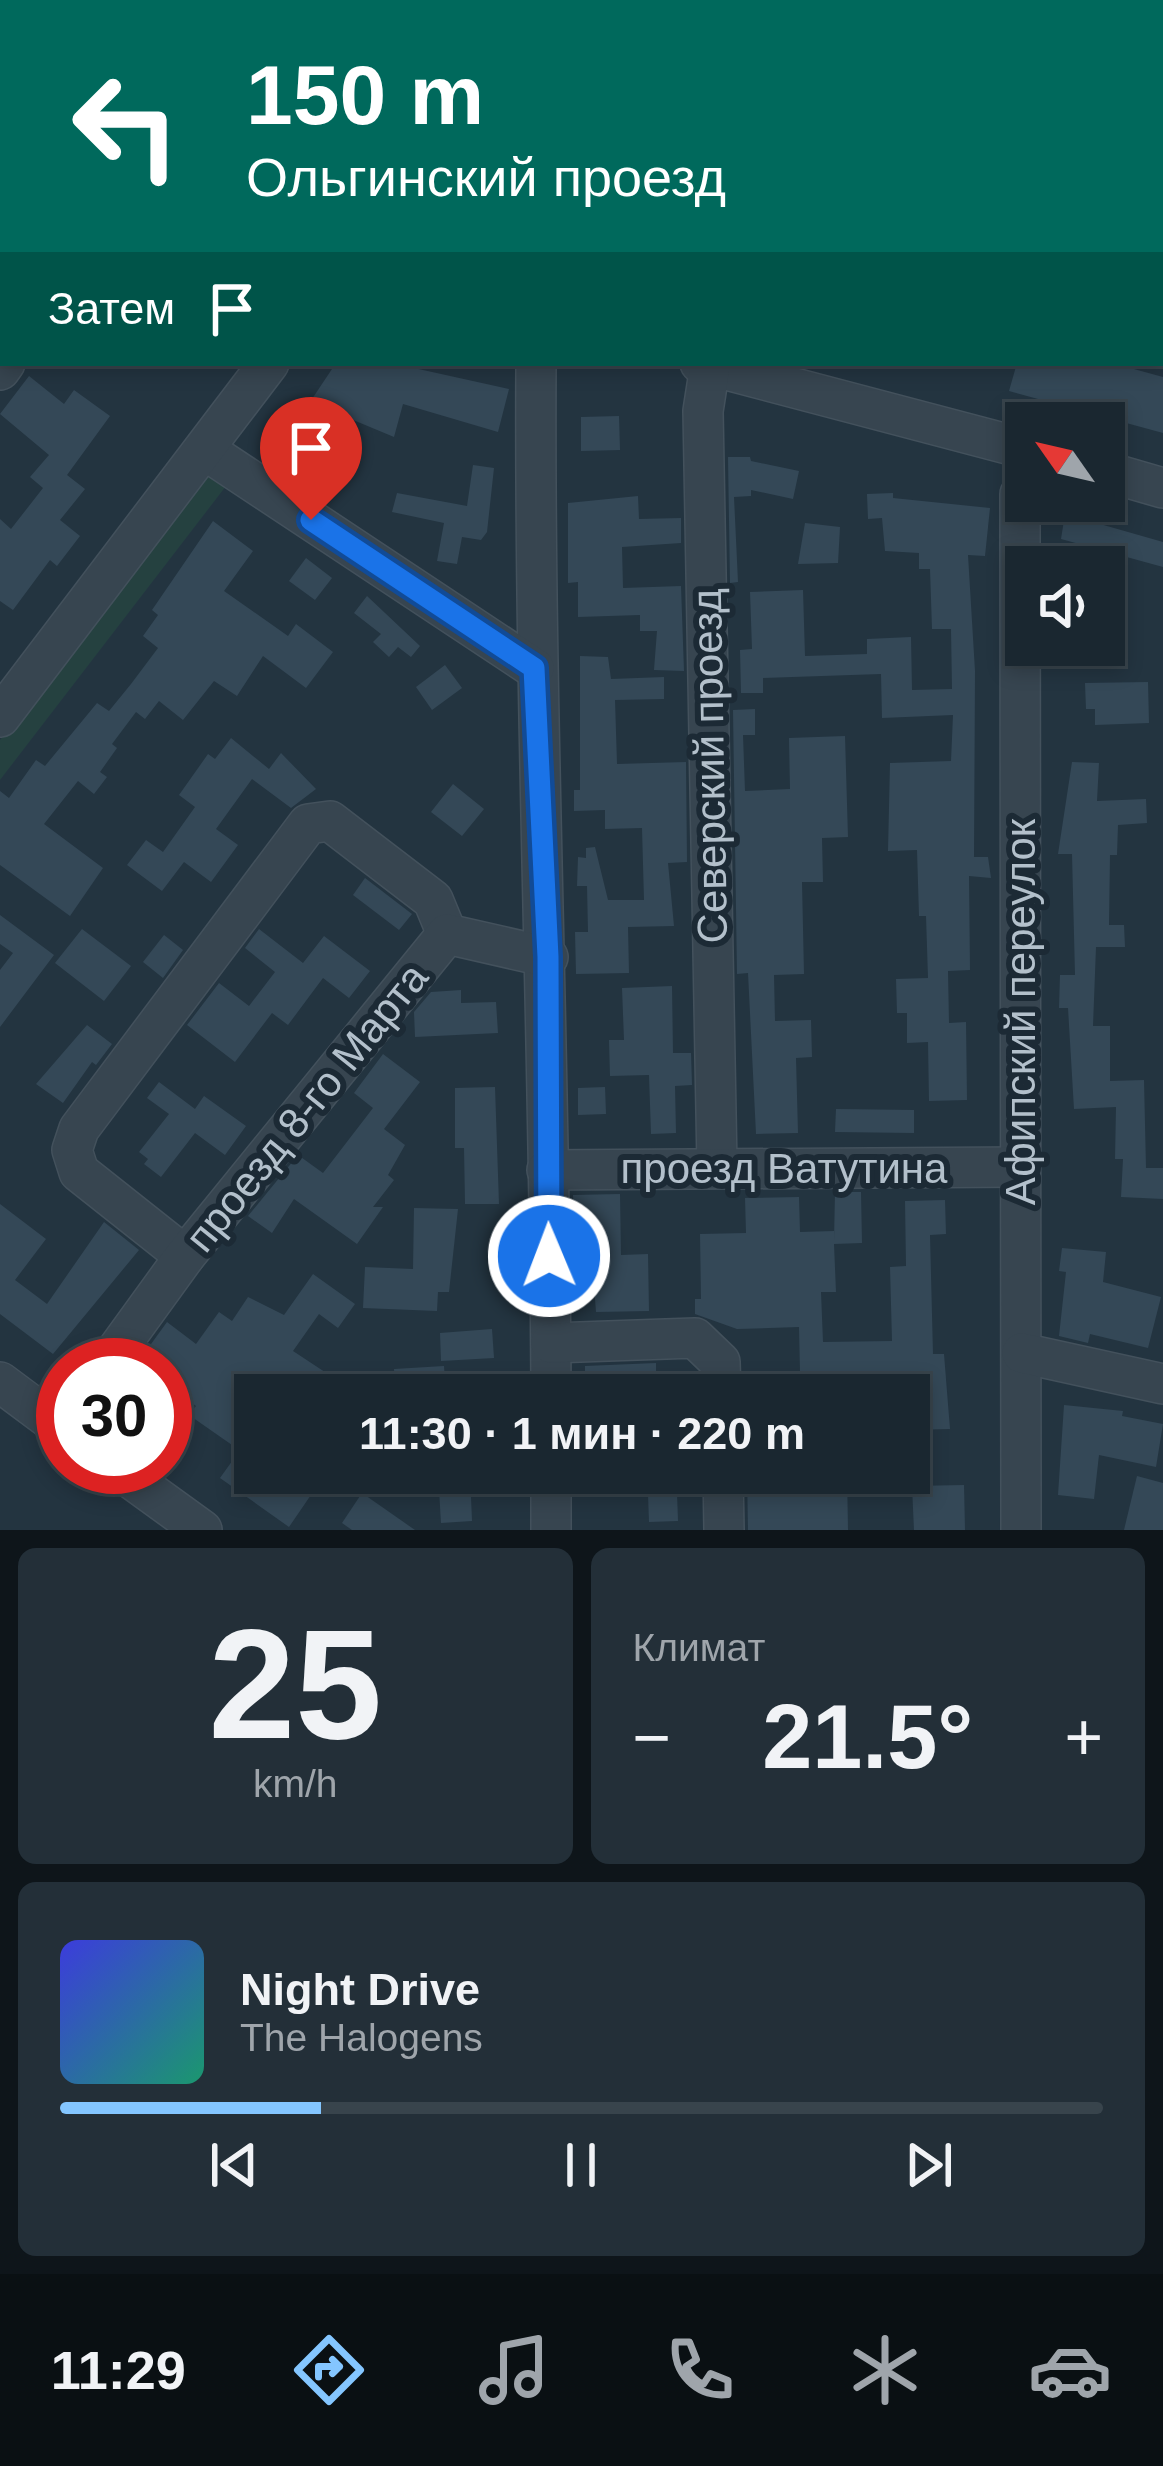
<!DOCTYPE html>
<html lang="ru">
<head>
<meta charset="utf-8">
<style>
	:root { --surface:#1a2730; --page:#232f38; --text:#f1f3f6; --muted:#9fa5ab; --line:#38444c; --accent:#84c6ff }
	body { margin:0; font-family:Arial,sans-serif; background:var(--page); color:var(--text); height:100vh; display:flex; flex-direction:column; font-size:45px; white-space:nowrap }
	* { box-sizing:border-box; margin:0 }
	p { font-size:39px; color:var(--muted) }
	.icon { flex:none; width:66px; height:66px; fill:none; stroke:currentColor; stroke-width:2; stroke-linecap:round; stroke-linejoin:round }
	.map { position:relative; height:1530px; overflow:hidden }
	.sheet { display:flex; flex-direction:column; gap:18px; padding:18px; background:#0e151a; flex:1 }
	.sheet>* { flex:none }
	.guide { position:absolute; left:0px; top:0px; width:1164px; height:366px; box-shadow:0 6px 18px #0003,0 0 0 3px var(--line); background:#00695c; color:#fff; overflow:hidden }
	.needle { width:78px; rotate:304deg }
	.fabs { position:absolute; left:1005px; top:402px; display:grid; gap:24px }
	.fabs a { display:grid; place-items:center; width:120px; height:120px; border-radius:0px; background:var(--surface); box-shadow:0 6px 18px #0003,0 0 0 3px var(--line); font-size:60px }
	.speed { position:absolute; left:36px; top:1338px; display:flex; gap:24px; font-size:60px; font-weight:700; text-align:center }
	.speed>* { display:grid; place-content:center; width:156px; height:156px; border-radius:50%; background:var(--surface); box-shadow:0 6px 18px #0003,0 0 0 3px var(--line); line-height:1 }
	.speed .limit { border:18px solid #d22; background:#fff; color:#111 }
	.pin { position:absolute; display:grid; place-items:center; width:102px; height:102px; color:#fff; margin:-123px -51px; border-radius:50% 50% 50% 0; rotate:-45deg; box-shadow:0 0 12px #0007 }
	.pin .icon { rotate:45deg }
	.me { position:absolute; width:132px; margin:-66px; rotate:359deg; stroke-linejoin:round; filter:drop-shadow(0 0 9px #0008) }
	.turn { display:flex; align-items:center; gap:42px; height:252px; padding:0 48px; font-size:54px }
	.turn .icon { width:156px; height:156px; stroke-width:2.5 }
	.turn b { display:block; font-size:84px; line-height:102px }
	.then { display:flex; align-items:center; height:114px; padding:0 48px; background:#0003; gap:24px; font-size:45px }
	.big { font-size:90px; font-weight:600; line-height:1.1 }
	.sheet .widget { flex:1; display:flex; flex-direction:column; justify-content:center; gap:18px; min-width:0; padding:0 42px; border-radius:18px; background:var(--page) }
	.sheet .dial { align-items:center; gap:0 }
	.dial b { font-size:156px; line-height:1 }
	.song { display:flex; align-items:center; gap:36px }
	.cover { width:144px; height:144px; border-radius:18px; background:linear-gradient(135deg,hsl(240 70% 55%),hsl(160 70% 35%)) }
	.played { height:12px; border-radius:6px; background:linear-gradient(90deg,var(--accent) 25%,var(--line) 25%) }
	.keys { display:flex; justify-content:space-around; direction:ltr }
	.heat { display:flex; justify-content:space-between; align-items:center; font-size:66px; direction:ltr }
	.sheet .tiles { flex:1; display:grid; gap:18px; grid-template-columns:1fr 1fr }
	.widget:last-child { grid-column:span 2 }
	.trip { position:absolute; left:234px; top:1374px; width:696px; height:120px; border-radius:0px; background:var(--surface); box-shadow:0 6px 18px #0003,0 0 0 3px var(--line); font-weight:600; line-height:120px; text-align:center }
	.tab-bar { display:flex; height:192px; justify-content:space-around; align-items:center; background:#0a1013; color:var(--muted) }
	.tab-bar .icon { width:84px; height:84px }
	.tab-bar .current { color:var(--accent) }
	.tab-bar b { font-size:54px; color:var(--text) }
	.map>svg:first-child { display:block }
	.green { fill:#254140 }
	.building { fill:#344857 }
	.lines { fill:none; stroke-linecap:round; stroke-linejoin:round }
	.minor-casing { stroke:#43515c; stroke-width:42 }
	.minor { stroke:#374550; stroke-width:39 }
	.route-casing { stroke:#114b97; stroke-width:30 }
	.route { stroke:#1a73e8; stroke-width:21 }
	.labels { text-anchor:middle; stroke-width:12; stroke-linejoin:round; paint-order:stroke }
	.street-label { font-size:42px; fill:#b3c0cb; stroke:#1c2a35 }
</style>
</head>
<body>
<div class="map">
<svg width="1163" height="1530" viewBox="0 0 1163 1530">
	<rect width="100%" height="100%" fill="#233440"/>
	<!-- green -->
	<polygon class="green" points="214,464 233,477 0,780 0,740"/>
	<!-- building -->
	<g class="building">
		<polygon points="336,363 416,363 414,368 509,389 498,432 403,404 394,437 310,402"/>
		<polygon points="1017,363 1112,363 1163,377 1163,433 1009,391"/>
		<polygon points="29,376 64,404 74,390 110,416 67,475 85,489 60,520 80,536 57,566 50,560 13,610 0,601 0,519 11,529 43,488 30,477 49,455 0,414"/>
		<polygon points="619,416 620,450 581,451 581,417"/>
		<polygon points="728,457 750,457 751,461 799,471 793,499 751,490 751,496 734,497 738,582 730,583"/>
		<polygon points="473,465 494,468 487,532 481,540 462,537 457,564 437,561 444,523 392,512 397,493 467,506"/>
		<polygon points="893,493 893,498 990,508 985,556 968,555 975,671 974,857 988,857 991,878 969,876 970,970 948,971 949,1023 966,1022 967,1100 929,1101 928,1042 907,1043 907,1013 897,1013 896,979 928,978 926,916 919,916 917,850 888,851 890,763 951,761 953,715 882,718 881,674 763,678 763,693 741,693 740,650 752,649 750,592 803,590 805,656 867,654 867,639 911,637 912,690 952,689 951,629 932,629 930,569 919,569 919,553 885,551 882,518 868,519 867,494"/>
		<polygon points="638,496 639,519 681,518 681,543 622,547 623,588 681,586 684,671 654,670 657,631 640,631 640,615 578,617 578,582 568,583 568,503"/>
		<polygon points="1065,514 1163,542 1163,567 1061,539"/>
		<polygon points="213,521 253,551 224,591 288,636 296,624 333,652 306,688 263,656 237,696 214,681 183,720 159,701 145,719 136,712 112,744 117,748 100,772 107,777 94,794 78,781 44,824 103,868 70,916 0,865 0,791 9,798 36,760 45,766 97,703 109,711 131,684 158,648 143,636 158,615 152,610"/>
		<polygon points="805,523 840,527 838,563 798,564"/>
		<polygon points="306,558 332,578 315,600 289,581"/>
		<polygon points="367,596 420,646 411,657 398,647 389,657 373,642 381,634 354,613"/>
		<polygon points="580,656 608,657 611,679 664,677 664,699 615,700 617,764 686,762 687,862 668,863 674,926 628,927 629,973 576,974 575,932 588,932 587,886 577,886 578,857 586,858 586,848 595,847 608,900 644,900 642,828 605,829 605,810 574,811 574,790 580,790"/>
		<polygon points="445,665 462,688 432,710 416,687"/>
		<polygon points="1148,682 1149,723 1095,725 1095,709 1086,709 1085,683"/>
		<polygon points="755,709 755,735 743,735 745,791 790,789 789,738 845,736 848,837 822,838 823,882 802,882 804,974 774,975 775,1021 811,1020 812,1057 796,1058 798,1133 756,1134 748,973 737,974 733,710"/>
		<polygon points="231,738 269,769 281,753 316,789 291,808 252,779 216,829 238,845 211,882 184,862 162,891 127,865 146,840 163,852 195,807 179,795 208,754 215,759"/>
		<polygon points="1072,762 1099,763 1097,801 1146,799 1147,823 1118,825 1117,855 1110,855 1109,925 1124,925 1125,947 1096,947 1093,1026 1110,1026 1110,1081 1144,1080 1146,1168 1163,1168 1163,1199 1121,1197 1123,1159 1115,1159 1116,1107 1074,1109 1068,1008 1059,1008 1060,975 1075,975 1072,854 1058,854"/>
		<polygon points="453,784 484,809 462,836 431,812"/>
		<polygon points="365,878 412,914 399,930 353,895"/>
		<polygon points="0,915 54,955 0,1027 0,970 13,953 0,944"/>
		<polygon points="82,929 131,966 104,1001 55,963"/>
		<polygon points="259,929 303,963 324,936 370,971 349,998 323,978 288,1025 272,1013 235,1062 187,1025 219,983 249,1006 275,972 245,948"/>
		<polygon points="164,935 183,950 163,978 143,962"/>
		<polygon points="672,986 673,1053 691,1053 692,1085 675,1086 676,1133 651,1134 649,1075 610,1076 609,1040 624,1040 622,988"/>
		<polygon points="461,990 461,1003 496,1002 498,1033 415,1037 414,1012 431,992"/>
		<polygon points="87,1025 112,1044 96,1065 92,1062 63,1103 36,1084"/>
		<polygon points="383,1054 420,1082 384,1129 405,1145 388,1175 394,1180 373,1207 383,1207 357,1244 294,1199 272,1233 248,1216 298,1155 323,1173 373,1108 354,1093"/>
		<polygon points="159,1082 195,1109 204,1096 246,1126 225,1155 195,1133 161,1177 144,1164 148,1159 139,1152 169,1114 147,1098"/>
		<polygon points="495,1087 499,1204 465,1204 464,1148 455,1148 455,1088"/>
		<polygon points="605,1087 606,1114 578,1115 578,1088"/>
		<polygon points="836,1109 914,1110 914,1133 835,1132"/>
		<polygon points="835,1192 861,1192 862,1243 834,1244 836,1292 821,1292 823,1342 892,1341 890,1267 906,1266 905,1201 945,1200 946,1234 930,1235 933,1354 944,1354 950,1429 909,1430 909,1395 746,1395 746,1374 800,1372 799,1327 737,1329 695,1314 695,1299 701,1299 700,1234 746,1233 745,1198 799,1197 800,1232 834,1231 834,1240"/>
		<polygon points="620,1194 621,1255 648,1254 649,1311 596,1312 591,1248 575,1249 573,1195"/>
		<polygon points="0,1204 46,1239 15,1280 47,1304 104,1222 139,1250 53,1354 0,1314"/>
		<polygon points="414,1208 458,1209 449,1292 438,1292 437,1311 363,1308 365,1267 413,1269"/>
		<polygon points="1062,1248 1106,1252 1103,1282 1161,1297 1148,1348 1090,1334 1088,1343 1059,1336 1066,1272 1059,1271"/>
		<polygon points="313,1274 355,1304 338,1328 319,1314 293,1351 340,1382 332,1395 255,1395 255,1414 232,1445 189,1415 196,1406 165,1383 165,1365 138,1362 167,1322 196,1344 219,1312 232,1321 248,1297 284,1315"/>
		<polygon points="492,1329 494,1358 441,1361 440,1333"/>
		<polygon points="656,1363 656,1395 585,1395 585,1366"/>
		<polygon points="444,1366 446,1395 396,1395 394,1369"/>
		<polygon points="1064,1405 1123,1411 1122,1416 1163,1424 1156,1467 1099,1455 1094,1499 1058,1495"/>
		<polygon points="235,1457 255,1473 326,1473 289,1527 220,1478"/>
		<polygon points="438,1473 470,1473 472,1521 441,1523"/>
		<polygon points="747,1473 847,1473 848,1530 748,1530"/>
		<polygon points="1137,1476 1163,1483 1163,1530 1124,1530"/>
		<polygon points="964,1485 965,1530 914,1530 912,1486"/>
		<polygon points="362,1493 415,1530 352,1530 342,1523"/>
		<polygon points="677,1493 678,1521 649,1522 648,1494"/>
	</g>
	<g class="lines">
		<defs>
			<g id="minor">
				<polyline points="402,3 402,0"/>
				<polyline points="0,163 3,164"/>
				<path d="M 536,363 C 534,707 550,1051 551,1395"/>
				<polyline points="700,363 1026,449"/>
				<polyline points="710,366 703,411 717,1166"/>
				<polyline points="0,370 5,363"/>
				<polyline points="205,450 534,668"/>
				<polyline points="1104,471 1163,488"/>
				<polyline points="1020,494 1021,1530"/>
				<polyline points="0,717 269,363"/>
				<polyline points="547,1170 1020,1167"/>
				<polyline points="185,1256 79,1172 72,1150 79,1129 308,824 330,821 433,900 447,934"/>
				<polyline points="551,1343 695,1338 720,1362 721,1395"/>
				<polyline points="1022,1353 1163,1384"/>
				<polyline points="106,1365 185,1256 447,934 548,957"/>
				<polyline points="0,1382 63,1429"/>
				<polyline points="115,1467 202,1530"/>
				<polyline points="551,1473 551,1530"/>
				<polyline points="723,1473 724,1530"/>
			</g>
		</defs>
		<!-- minor casing -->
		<use href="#minor" class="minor-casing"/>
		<!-- minor -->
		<use href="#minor" class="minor"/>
	</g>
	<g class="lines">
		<defs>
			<polyline id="route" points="311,520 534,668 548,957 549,1256"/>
		</defs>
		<!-- route casing -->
		<use href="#route" class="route-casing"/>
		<!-- route -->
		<use href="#route" class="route"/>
	</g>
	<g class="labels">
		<!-- street labels -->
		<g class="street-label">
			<text transform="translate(709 766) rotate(-91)" y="15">Северский проезд</text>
			<text transform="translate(1020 1012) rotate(-90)" y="15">Афипский переулок</text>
			<text transform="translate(306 1107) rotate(-51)" y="15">проезд 8-го Марта</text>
			<text x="784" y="1183">проезд Ватутина</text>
		</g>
	</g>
</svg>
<div class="fabs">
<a><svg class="needle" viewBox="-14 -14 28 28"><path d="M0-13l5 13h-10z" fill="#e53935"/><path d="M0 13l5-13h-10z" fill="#9fa5ab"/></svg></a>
<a><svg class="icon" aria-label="sound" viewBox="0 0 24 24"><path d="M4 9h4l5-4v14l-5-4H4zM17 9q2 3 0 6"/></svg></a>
</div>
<div class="speed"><div class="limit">30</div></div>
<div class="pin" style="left:311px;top:520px;background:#d93025"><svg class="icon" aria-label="arrive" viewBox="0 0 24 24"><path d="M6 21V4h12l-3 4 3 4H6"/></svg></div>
<svg class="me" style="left:549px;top:1256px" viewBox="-20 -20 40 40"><circle r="17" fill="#1a73e8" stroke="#fff" stroke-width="3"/><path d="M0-11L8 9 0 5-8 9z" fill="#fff"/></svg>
<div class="trip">11:30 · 1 мин · 220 m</div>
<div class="guide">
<div class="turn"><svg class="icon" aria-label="left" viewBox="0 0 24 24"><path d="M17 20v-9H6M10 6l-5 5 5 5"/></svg><div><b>150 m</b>Ольгинский проезд</div></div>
<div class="then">Затем<svg class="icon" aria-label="arrive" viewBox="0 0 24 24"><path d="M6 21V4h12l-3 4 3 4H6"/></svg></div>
</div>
</div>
<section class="sheet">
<div class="tiles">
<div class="widget dial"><b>25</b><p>km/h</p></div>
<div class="widget"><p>Климат</p>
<div class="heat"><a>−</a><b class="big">21.5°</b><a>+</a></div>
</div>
<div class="widget">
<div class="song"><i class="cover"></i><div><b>Night Drive</b><p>The Halogens</p></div></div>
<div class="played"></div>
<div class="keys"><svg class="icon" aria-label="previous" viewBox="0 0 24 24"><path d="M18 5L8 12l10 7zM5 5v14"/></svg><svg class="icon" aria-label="pause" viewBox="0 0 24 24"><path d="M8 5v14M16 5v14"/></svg><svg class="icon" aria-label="next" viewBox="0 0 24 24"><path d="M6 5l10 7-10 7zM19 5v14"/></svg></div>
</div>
</div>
</section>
<nav class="tab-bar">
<b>11:29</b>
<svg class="icon current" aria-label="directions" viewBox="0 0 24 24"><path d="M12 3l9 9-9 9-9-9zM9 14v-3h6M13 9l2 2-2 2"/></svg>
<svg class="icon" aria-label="music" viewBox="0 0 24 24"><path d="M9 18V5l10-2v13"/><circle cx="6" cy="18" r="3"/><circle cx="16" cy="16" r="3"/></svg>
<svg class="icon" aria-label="phone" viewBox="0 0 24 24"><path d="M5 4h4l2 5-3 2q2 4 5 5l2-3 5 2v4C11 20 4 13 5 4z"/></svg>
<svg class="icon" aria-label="climate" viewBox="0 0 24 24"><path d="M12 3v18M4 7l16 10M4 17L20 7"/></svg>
<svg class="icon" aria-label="car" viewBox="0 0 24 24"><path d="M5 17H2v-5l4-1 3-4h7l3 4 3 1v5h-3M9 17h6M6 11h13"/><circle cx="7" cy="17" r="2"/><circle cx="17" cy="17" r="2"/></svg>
</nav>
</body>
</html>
